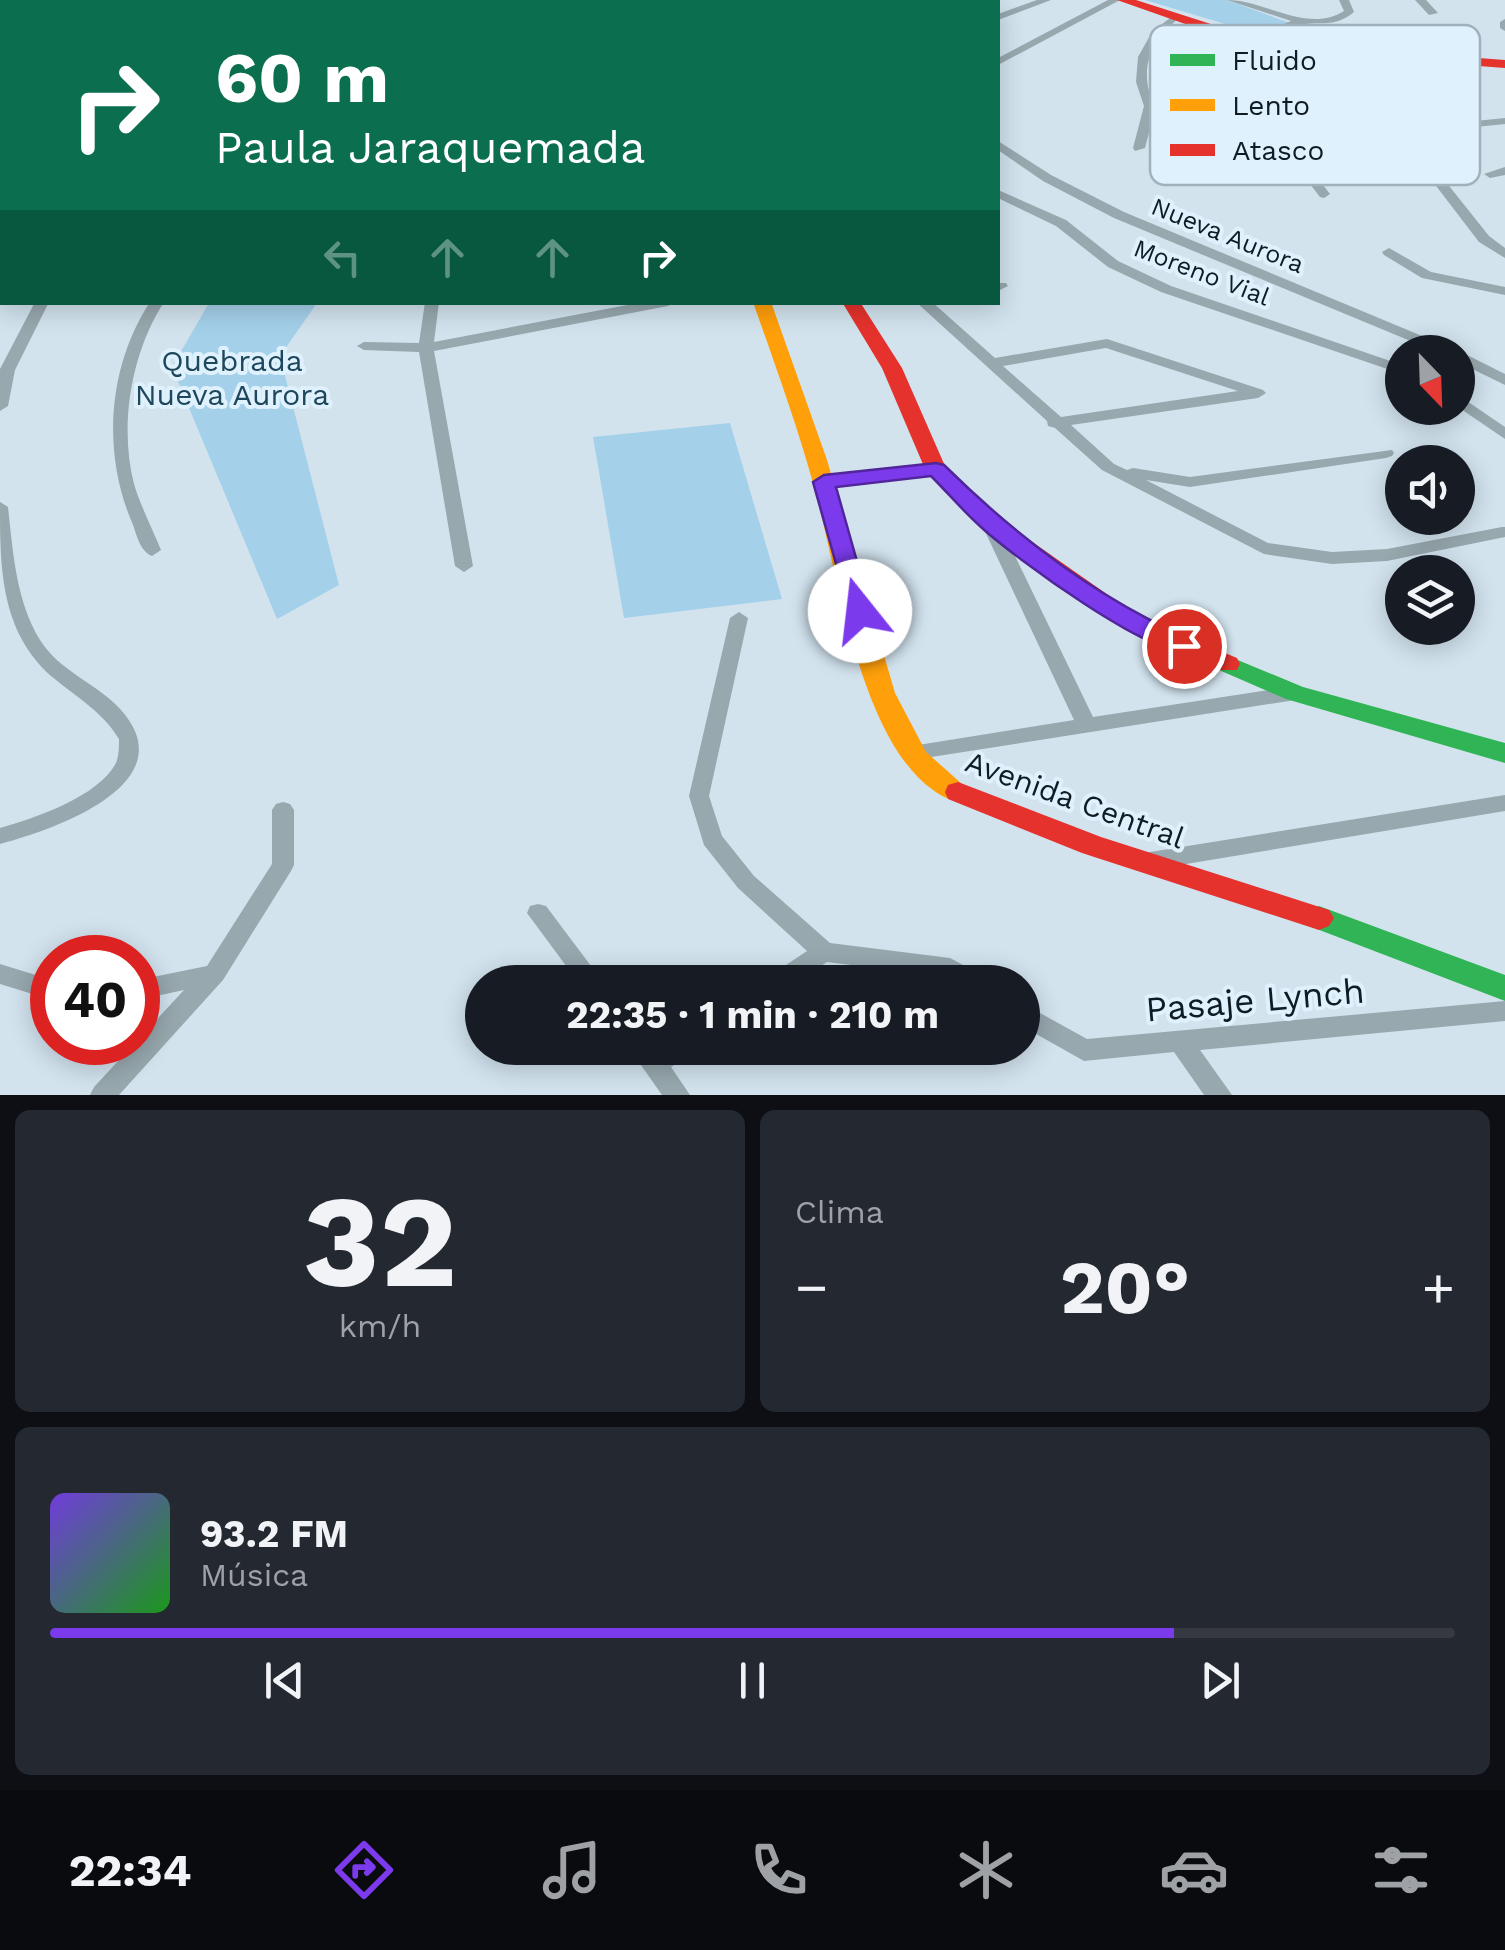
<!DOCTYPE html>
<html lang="es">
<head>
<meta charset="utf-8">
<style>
	:root { --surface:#171b24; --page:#242831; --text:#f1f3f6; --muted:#9ea1a6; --line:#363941; --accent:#7c3aed }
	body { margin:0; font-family:"Work Sans",sans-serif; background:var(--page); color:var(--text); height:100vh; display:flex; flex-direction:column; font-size:38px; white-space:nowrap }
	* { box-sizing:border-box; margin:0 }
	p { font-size:32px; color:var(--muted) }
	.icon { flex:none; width:55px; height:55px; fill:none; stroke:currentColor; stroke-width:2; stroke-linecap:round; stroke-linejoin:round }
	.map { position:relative; height:1095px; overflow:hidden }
	.drawer { display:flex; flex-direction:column; gap:15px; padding:15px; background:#0d0f14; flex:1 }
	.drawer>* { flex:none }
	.guide { position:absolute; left:0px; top:0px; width:1000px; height:305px; box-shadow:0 5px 25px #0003; background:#0b6e4f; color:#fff; overflow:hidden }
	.needle { width:65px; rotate:157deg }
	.fabs { position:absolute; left:1385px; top:335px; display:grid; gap:20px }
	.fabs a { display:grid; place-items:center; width:90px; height:90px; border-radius:50%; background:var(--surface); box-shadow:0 5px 25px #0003; font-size:50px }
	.speed { position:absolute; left:30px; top:935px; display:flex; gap:20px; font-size:50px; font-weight:700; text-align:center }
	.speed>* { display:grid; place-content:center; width:130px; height:130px; border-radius:50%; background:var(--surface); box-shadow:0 5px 25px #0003; line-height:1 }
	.speed .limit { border:15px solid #d22; background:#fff; color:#111 }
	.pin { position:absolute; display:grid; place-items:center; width:85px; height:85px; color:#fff; margin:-42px; border:5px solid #fff; border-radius:50%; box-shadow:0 2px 10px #0007 }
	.me { position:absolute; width:110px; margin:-55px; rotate:344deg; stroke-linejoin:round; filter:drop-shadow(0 0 8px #0008) }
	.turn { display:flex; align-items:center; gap:35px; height:210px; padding:0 50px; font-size:45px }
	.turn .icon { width:130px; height:130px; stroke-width:2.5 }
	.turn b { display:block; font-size:70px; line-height:85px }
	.lanes { display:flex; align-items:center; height:95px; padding:0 50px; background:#0003; justify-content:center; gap:50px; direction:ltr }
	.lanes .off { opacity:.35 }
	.big { font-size:75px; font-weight:700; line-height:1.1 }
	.drawer .card { flex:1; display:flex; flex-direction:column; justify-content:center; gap:15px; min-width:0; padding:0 35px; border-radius:15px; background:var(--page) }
	.drawer .dial { align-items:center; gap:0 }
	.dial b { font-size:130px; line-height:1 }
	.song { display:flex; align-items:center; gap:30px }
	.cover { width:120px; height:120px; border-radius:15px; background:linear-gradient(135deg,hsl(260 70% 55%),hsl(120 70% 35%)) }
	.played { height:10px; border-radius:5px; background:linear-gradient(90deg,var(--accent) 80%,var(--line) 80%) }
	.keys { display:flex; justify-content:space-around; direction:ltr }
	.heat { display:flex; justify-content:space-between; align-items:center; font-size:55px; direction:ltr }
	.drawer .tiles { flex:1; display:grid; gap:15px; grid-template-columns:1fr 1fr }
	.card:last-child { grid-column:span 2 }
	.trip { position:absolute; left:465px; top:965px; width:575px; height:100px; border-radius:50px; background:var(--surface); box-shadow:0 5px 25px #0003; font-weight:700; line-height:100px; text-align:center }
	.tabs { display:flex; height:160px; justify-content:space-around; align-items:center; background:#090b0e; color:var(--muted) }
	.tabs .icon { width:70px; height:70px }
	.tabs .current { color:var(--accent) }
	.tabs b { font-size:45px; color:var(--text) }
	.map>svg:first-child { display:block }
	.green { fill:#a4d0ea }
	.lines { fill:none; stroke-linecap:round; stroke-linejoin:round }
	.street { fill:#97a8ae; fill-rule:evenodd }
	.fast { fill:#30b455; fill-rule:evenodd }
	.slow { fill:#ff9f0a; fill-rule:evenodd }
	.jam { fill:#e5322d; fill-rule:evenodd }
	.route { fill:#7c3aed; stroke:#51269a; stroke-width:2.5 }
	.labels { text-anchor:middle; stroke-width:8; stroke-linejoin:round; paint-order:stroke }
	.far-street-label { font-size:25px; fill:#101c23; stroke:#dff1fd }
	.park-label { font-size:30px; fill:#1e475c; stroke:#dff1fd }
	.street-label { font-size:30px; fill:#101c23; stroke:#dff1fd }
	.near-street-label { font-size:35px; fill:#101c23; stroke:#dff1fd }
	.key { fill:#dff1fd; stroke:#a1b1bc; stroke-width:2.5 }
	.key-label { font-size:28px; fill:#101c23 }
</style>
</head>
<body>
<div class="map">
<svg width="1505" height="1095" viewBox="0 0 1505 1095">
	<rect width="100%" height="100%" fill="#d2e3ee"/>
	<!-- green -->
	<g class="green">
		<polygon points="1145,0 1227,0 1290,23 1255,33"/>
		<polygon points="209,303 317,303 280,356 339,585 277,619 172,367"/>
		<polygon points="730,423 782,599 624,618 593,437"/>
	</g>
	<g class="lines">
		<!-- street -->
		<g class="street">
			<polygon points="0,0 8,0 0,4"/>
			<polygon points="268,0 278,0 279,2 269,2"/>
			<polygon points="471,0 486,0 487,2 474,2"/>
			<polygon points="850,0 866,0 867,2 853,2"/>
			<polygon points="964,0 980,0 981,2 967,2"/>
			<polygon points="1037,0 1051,0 998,20 998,14"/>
			<polygon points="1108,0 1120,0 998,65 998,58"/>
			<path d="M 1227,0 C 1265,0 1308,34 1344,11 L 1339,0 L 1349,0 L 1354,12 C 1333,29 1322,20 1300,25 C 1284,29 1269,38 1254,43 L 1250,42 L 1250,38 L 1291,21 Z"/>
			<polygon points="1415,0 1426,0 1438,13 1429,15"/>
			<path d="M 1175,14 L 1180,17 C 1157,37 1141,58 1149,91 L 1193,74 L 1230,43 L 1239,45 L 1201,78 L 1151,98 L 1154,104 L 1229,120 L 1301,82 L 1319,59 L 1327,59 L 1328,61 L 1309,86 L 1241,123 L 1261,128 L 1373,137 L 1438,172 L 1489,236 L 1505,248 L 1505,258 L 1479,242 L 1430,178 L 1366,142 L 1285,136 L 1330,194 L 1324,198 L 1320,197 L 1272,135 L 1155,110 L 1145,148 L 1135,151 L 1133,148 L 1144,106 L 1136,82 L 1138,57 L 1152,32 Z"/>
			<polygon points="1505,19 1505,31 1500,28 1500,22"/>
			<rect x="0" y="62" width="2" height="6"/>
			<path d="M 1416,65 L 1421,68 C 1417,96 1401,113 1375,124 L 1396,129 L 1505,118 L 1505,124 L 1396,135 L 1361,128 L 1341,129 L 1341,125 C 1376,118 1404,106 1411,68 Z"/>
			<rect x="0" y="100" width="2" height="6"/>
			<polygon points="998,141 1051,175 1124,212 1463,353 1505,374 1505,385 1458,362 1458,352 1437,352 1114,218 1043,181 998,150"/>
			<polygon points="0,142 2,143 2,150 0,150"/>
			<polygon points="1505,167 1505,175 1490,178 1484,174"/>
			<polygon points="998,190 1066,220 1118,261 1171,286 1402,365 1402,374 1161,292 1108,267 1056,226 998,198"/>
			<polygon points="0,211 2,212 2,220 0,219"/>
			<polygon points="1389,248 1431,272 1505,287 1505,295 1422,278 1384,255 1382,252"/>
			<polygon points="998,283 1006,283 1008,286 998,291"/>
			<rect x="0" y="290" width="2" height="8"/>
			<polygon points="35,302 49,302 15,370 8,406 0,411 0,369"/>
			<path d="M 150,302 L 164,302 C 131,353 119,426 134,484 C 141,507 152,528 161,550 L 152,556 C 140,551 137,536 133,525 C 102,454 107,368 150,302 Z"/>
			<polygon points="425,302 439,302 434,342 643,302 675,302 668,306 434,351 473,566 464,572 455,566 419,352 364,350 357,346 364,342 419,343"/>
			<path d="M 916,302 L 932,302 L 995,358 L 1107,339 L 1263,390 L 1266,393 L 1258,398 L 1071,425 L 1114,464 L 1127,470 L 1133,468 L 1190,477 L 1392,450 L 1394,453 L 1392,456 L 1386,458 L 1190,487 L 1146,480 L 1268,543 L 1332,552 L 1387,549 L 1502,527 L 1505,527 L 1505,537 L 1387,561 L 1332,564 L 1264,554 L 1102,470 L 1055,428 L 1048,426 L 1047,421 ZM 1106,348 L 1238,391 L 1061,417 L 1003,366 Z"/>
			<polygon points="1458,395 1505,427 1505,439 1458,407"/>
			<polygon points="936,464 944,469 942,472 824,487 816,482 824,477"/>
			<path d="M 0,502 L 8,507 C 13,552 16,601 40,640 C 60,672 97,683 121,710 C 187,784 53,830 0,844 L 0,828 C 35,818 98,797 116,763 C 119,756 119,747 119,739 C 102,711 76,697 51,676 C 0,630 0,567 0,502 Z"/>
			<polygon points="990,518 999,523 1093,717 1295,686 1302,688 1305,693 1302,698 1295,700 912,760 905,758 902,753 905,748 912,746 1074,720 981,523"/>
			<polygon points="739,612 748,618 709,796 722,836 754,876 830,943 950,958 982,975 986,982 954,982 946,977 827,962 797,982 767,982 771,975 807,951 738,888 704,845 689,796 730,618"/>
			<polygon points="1505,795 1505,811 1150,870 1142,867 1139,861 1142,855 1150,852"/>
			<polygon points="283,802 290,804 294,810 294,865 291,871 223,980 119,1095 90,1095 94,1087 184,990 138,1000 138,980 207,966 272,864 272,810 276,804"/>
			<polygon points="538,904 546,906 603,982 578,982 527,913 530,906"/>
			<polygon points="0,964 52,980 52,1000 0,984"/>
			<polygon points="1505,1001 1505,1021 1200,1050 1232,1095 1204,1095 1174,1052 1084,1061 1022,1026 1022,1003 1087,1039"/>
			<polygon points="629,1048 692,1048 689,1056 671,1067 690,1095 662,1095"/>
		</g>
		<!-- fast -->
		<g class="fast">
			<polygon points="0,21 2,22 2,35 0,34"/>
			<polygon points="1228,656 1303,687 1505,743 1505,763 1286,699 1219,670 1216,664 1219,658"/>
			<polygon points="1319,906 1505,975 1505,1001 1309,926 1304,918 1309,910"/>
		</g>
		<!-- slow -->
		<path class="slow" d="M 753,302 L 771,302 L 827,460 L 895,693 L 926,752 L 971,792 L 968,799 C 954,803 944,798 933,790 C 859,738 837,567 813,483 C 796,422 774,362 753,302 Z"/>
		<!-- jam -->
		<g class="jam">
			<polygon points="1117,0 1136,0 1217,26 1293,44 1505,60 1505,68 1293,52 1208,32"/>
			<polygon points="2,130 2,141 0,142 0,131"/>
			<polygon points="842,302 860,302 902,368 945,466 998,518 1141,618 1237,658 1240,664 1237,670 1219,670 1125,630 982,528 925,469 882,368"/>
			<polygon points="958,782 1101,837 1329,910 1334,918 1329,926 1319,930 1082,853 948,799 945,792 948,785"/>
		</g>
	</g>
	<!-- route -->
	<path class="route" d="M 936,463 L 944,465 C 1017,537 1098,600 1193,640 L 1196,646 L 1193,652 C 1156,662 1011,555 981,527 C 963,511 948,493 931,476 L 836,487 L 871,611 L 868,617 L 851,617 L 813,482 L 824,475 Z"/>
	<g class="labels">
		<!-- far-street labels -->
		<g class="far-street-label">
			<text transform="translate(1228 235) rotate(22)" y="9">Nueva Aurora</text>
			<text transform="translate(1202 272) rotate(21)" y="9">Moreno Vial</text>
		</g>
		<!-- park labels -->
		<g class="park-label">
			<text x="232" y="371">Quebrada<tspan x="232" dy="34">Nueva Aurora</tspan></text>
		</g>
		<!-- street labels -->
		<g class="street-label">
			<text transform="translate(1075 800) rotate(20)" y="10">Avenida Central</text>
		</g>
		<!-- near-street labels -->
		<g class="near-street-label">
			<text transform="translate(1255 1000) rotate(-5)" y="12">Pasaje Lynch</text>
		</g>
	</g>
	<!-- legend -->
	<rect x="1150" y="25" width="330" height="160" rx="15" class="key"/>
	<rect x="1170" y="54" width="45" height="12" fill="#30b455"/>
	<rect x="1170" y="99" width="45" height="12" fill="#ff9f0a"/>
	<rect x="1170" y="144" width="45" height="12" fill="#e5322d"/>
	<g class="key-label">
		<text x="1232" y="70">Fluido</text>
		<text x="1232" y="115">Lento</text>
		<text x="1232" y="160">Atasco</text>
	</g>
</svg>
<div class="fabs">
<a><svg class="needle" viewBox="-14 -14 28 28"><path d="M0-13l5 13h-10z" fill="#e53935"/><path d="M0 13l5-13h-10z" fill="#9ea1a6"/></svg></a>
<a><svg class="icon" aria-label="sound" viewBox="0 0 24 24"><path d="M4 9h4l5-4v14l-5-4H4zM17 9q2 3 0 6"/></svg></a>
<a><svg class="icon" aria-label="layers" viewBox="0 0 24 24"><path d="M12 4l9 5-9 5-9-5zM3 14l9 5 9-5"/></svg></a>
</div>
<div class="speed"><div class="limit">40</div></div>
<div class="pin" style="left:1184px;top:646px;background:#d93025"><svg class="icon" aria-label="arrive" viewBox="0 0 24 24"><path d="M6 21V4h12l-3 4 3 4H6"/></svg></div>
<svg class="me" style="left:860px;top:611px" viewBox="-20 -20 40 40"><circle r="19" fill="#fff"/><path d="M0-13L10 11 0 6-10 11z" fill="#7c3aed"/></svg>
<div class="trip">22:35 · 1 min · 210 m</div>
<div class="guide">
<div class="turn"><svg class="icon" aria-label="right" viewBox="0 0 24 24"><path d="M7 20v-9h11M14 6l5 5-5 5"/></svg><div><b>60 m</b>Paula Jaraquemada</div></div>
<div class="lanes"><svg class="icon off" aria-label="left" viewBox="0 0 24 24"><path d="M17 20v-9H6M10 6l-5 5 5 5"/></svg><svg class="icon off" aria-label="ahead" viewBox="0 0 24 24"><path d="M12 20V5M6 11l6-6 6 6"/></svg><svg class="icon off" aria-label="ahead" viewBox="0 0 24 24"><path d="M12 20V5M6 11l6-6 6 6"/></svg><svg class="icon" aria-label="right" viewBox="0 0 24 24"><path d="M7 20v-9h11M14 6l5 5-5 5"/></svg></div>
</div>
</div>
<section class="drawer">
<div class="tiles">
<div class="card dial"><b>32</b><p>km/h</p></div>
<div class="card"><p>Clima</p>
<div class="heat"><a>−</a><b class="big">20°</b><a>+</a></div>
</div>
<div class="card">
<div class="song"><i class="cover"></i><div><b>93.2 FM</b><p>Música</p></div></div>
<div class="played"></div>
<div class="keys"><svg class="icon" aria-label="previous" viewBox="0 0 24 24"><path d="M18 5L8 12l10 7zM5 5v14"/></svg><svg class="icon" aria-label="pause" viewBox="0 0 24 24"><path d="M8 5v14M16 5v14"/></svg><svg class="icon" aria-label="next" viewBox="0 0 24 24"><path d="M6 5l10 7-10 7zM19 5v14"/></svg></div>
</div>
</div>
</section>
<nav class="tabs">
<b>22:34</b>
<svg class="icon current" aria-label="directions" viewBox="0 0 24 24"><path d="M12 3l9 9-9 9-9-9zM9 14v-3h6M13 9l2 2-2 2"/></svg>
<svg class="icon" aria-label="music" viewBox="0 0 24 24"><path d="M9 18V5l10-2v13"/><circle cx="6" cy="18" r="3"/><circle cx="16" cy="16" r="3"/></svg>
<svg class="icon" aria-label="phone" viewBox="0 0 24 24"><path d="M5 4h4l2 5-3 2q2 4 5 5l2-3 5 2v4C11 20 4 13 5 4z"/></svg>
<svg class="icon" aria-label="climate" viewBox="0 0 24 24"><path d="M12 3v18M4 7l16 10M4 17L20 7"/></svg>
<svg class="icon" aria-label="car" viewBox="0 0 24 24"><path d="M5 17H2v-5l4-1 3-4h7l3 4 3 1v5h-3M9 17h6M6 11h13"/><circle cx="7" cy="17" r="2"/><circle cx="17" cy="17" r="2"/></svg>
<svg class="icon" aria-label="filters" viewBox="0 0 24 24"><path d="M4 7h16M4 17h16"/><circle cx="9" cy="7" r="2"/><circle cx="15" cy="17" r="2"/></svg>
</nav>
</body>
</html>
